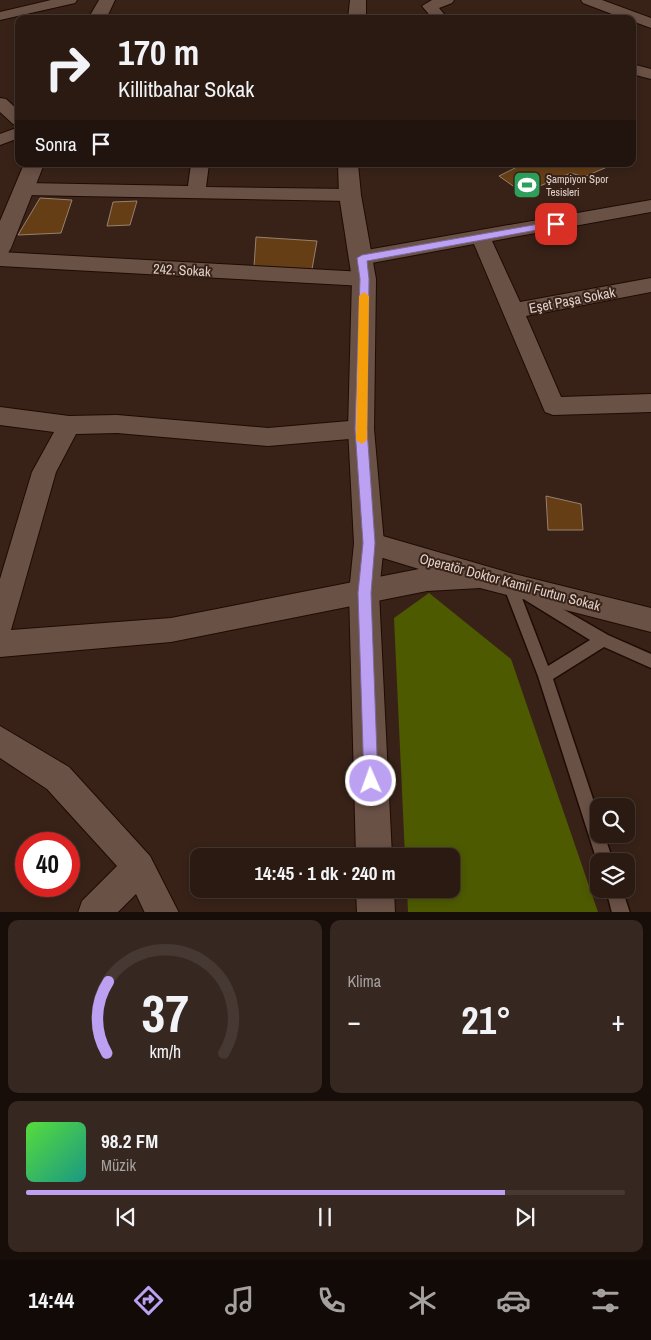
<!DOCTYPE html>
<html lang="tr">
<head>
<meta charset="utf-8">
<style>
	:root { --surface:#2a1a12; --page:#362720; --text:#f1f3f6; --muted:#a5a19f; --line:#463832; --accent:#bca0f2 }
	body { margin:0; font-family:"Archivo Narrow",sans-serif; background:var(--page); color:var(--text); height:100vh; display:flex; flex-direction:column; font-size:19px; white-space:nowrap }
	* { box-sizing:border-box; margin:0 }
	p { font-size:16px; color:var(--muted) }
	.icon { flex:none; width:28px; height:28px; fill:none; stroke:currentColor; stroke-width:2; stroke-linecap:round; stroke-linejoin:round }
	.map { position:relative; height:912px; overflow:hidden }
	.side { display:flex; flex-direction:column; gap:8px; padding:8px; background:#170e0a; flex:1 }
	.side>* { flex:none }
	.guide { position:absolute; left:15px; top:15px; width:621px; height:152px; border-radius:10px; box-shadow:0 2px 8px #0003,0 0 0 1px var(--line); background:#2a1a12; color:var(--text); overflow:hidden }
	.controls { position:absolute; left:590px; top:798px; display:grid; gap:10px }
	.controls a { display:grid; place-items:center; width:45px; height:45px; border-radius:10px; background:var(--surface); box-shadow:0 2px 8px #0003,0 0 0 1px var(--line); font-size:25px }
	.speed { position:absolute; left:15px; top:832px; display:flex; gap:10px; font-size:25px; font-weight:700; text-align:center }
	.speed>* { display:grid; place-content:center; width:65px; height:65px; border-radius:50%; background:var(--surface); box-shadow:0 2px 8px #0003,0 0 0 1px var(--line); line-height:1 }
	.speed .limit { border:8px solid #d22; background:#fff; color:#111 }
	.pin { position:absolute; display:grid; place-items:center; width:42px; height:42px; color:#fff; margin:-21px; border-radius:10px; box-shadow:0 2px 8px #0006 }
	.me { position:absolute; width:55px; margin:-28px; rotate:358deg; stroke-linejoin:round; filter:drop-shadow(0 0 4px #0008) }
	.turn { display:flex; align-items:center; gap:18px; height:105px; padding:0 20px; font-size:22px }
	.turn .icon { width:65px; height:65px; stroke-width:2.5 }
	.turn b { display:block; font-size:35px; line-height:42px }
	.then { display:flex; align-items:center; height:48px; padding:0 20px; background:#0003; gap:10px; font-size:19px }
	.big { font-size:38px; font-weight:800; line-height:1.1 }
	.side .card { flex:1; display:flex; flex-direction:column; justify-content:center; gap:8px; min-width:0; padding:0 18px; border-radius:10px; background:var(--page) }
	.side .dial { align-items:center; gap:0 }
	.dial svg { height:130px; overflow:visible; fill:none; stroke:var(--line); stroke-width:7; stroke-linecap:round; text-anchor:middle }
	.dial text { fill:var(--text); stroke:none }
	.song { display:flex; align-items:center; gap:15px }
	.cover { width:60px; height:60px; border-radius:8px; background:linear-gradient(135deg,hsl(110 70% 55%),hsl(170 70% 35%)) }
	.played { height:5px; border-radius:2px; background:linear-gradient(90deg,var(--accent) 80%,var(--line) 80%) }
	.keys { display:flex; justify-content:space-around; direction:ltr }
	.heat { display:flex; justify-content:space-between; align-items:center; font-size:28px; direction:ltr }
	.side .tiles { flex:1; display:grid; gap:8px; grid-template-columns:1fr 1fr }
	.card:last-child { grid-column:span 2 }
	.trip { position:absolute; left:190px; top:848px; width:270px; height:50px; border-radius:10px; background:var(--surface); box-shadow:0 2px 8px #0003,0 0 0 1px var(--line); font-weight:800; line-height:50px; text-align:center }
	.tab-bar { display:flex; height:80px; justify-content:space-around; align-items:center; background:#110a07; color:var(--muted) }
	.tab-bar .icon { width:35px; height:35px }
	.tab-bar .current { color:var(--accent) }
	.tab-bar b { font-size:22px; color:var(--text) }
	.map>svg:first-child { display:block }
	.forest { fill:#4e5a00 }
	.building { fill:#663e16; stroke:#96816e }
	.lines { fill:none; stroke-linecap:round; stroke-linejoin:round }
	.lane-casing { stroke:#1e0b03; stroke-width:3 }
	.street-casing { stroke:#1e0b03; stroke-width:2 }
	.secondary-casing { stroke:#1e0b03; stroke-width:2 }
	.lane { fill:#6a5146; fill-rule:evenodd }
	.street { fill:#6a5146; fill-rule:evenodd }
	.secondary { fill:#6a5146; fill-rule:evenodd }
	.route { fill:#bca0f2; stroke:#7a689d }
	.slow { fill:#f59e0b }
	.labels { text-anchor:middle; stroke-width:4; stroke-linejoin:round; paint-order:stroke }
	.far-poi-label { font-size:11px; fill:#e0d1ca; stroke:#382218; text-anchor:start }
	.street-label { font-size:14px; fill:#e0d1ca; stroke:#382218 }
</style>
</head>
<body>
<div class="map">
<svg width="651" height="913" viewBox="0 0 651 913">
	<rect width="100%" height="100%" fill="#382218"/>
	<!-- forest -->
	<polygon class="forest" points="429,593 511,659 598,912 408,912 407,889 451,889 451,856 405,856 394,618"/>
	<!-- building -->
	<g class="building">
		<polygon points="516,164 614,164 584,177 571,173 523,193 499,176 519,166"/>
		<polygon points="40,198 72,200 61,233 18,235"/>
		<polygon points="137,201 130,225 107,226 113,202"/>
		<polygon points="256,237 317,241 312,269 254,267"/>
		<polygon points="546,496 581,504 583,530 548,530"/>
	</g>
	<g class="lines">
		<defs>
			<g id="lane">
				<polygon points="510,579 515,581 517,585 548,666 590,640 525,600 523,596 525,592 530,590 608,635 651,654 651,668 604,647 553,679 599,817 599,834 604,834 613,861 599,861 599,866 597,861 538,676 503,585 505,581"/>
				<polygon points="606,889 622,889 630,913 612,913"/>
			</g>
			<g id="street">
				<polygon points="51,0 77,0 75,3 0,20 0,12"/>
				<polygon points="432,0 454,0 452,3 439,8 448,19 433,19 422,6"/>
				<polygon points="581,0 602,0 651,18 651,28 632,21 632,19 625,19 583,3"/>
				<polygon points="632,64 651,69 651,79 632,74"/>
				<polygon points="0,98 6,99 19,111 19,125 13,124 0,112"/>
				<polygon points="19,127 19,138 0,145 0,134"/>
				<polygon points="191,164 209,164 206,187 350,189 357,191 359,195 357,199 350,201 25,195 18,193 16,189 18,185 25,183 188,186"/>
				<polygon points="651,200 651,212 492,241 520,302 651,278 651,292 526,316 561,397 651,394 651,412 553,415 545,412 474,244 361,265 354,263 351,258 354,253 361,251"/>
				<polygon points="0,252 364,272 371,274 374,279 371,284 364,286 0,266"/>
				<polygon points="0,407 69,416 117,415 268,428 361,420 369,423 373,429 369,435 361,438 268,446 117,433 76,434 56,472 11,630 171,618 419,569 360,551 356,543 360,535 369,532 510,573 651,608 651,632 480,588 427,591 171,642 0,657 0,579 32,472 54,432 0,425"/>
				<polygon points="0,726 69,767 150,856 179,913 145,913 136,894 117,913 78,913 82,901 117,866 47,789 0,758"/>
			</g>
			<g id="secondary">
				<polygon points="99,0 115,0 106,19 88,19"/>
				<polygon points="350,0 366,0 366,19 348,19"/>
				<polygon points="24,164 44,164 11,248 8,253 0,255 0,221"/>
				<polygon points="338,164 358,164 361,195 376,279 374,429 384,543 379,593 392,856 356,856 349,593 354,543 348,429 352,279 339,195"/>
				<polygon points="356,889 394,889 395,913 357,913"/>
			</g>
		</defs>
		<!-- lane casing -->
		<use href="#lane" class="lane-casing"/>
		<!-- street casing -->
		<use href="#street" class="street-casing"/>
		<!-- secondary casing -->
		<use href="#secondary" class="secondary-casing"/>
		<!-- lane -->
		<use href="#lane" class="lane"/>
		<!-- street -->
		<use href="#street" class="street"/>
		<!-- secondary -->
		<use href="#secondary" class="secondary"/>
	</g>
	<!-- route -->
	<polygon class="route" points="556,221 560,224 559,226 367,261 369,279 367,429 375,543 371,593 378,781 376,786 371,788 366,786 364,781 358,593 363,543 355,429 360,279 357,258 362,255"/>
	<!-- slow -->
	<polygon class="slow" points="364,292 369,296 367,440 362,444 356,440 359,296"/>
	<!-- icons -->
	<defs>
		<symbol id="stadium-square" viewBox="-11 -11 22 22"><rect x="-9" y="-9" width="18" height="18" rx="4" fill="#2e9e5b" stroke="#382218"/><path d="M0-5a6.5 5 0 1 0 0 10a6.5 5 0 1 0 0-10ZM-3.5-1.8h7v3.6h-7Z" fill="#fff"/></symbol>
	</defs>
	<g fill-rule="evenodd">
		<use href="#stadium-square" x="511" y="169" width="32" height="32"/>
	</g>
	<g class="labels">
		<!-- far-poi labels -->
		<g class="far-poi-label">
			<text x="546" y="183">Şampiyon Spor<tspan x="546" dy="13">Tesisleri</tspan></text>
		</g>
		<!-- street labels -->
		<g class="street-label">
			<text transform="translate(182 270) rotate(3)" y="5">242. Sokak</text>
			<text transform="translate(572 300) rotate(-11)" y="5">Eşet Paşa Sokak</text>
			<text transform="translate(510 582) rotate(15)" y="5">Operatör Doktor Kamil Furtun Sokak</text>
		</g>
	</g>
</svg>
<div class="controls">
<a><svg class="icon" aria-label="search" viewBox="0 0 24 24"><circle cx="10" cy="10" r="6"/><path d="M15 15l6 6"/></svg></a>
<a><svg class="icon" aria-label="layers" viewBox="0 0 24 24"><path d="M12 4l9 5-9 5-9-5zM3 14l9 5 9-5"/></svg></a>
</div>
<div class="speed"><div class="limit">40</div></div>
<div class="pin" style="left:556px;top:224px;background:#d93025"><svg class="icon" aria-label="arrive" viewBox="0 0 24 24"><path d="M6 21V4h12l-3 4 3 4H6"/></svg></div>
<svg class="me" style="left:371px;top:781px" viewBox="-20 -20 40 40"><circle r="17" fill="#bca0f2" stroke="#fff" stroke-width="3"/><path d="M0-11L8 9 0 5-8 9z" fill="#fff"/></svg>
<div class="trip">14:45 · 1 dk · 240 m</div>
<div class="guide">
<div class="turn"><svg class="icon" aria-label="right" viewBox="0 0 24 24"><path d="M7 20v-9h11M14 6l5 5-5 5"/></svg><div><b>170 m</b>Killitbahar Sokak</div></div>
<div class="then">Sonra<svg class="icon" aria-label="arrive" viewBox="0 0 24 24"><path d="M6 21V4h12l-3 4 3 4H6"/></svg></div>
</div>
</div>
<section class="side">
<div class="tiles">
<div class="card dial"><svg viewBox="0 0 100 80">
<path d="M14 69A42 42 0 1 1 86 69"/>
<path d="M14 69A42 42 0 0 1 15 25" stroke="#bca0f2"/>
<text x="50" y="56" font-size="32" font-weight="700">37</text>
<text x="50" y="72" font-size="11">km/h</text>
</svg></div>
<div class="card"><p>Klima</p>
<div class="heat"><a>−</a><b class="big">21°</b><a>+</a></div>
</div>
<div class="card">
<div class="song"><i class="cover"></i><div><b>98.2 FM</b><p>Müzik</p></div></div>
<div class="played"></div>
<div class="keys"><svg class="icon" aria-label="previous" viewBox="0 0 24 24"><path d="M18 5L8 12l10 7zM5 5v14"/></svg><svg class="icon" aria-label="pause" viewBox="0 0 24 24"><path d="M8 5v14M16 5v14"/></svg><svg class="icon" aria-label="next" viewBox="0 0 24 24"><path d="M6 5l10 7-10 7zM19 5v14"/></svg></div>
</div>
</div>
</section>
<nav class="tab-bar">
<b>14:44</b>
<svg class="icon current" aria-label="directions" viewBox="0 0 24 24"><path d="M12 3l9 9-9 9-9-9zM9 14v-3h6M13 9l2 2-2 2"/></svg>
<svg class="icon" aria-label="music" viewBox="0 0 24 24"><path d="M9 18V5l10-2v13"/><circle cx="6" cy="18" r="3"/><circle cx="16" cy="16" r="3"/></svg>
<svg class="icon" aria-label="phone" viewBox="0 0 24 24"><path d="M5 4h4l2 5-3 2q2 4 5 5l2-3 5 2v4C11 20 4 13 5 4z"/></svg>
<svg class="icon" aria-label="climate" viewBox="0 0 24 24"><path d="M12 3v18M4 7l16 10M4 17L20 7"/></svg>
<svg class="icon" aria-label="car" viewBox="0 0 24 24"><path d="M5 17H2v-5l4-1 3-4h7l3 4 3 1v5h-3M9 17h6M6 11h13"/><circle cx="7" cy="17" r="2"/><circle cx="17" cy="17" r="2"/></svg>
<svg class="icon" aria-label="filters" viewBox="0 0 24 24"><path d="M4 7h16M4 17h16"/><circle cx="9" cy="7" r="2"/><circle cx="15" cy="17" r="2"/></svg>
</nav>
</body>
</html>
